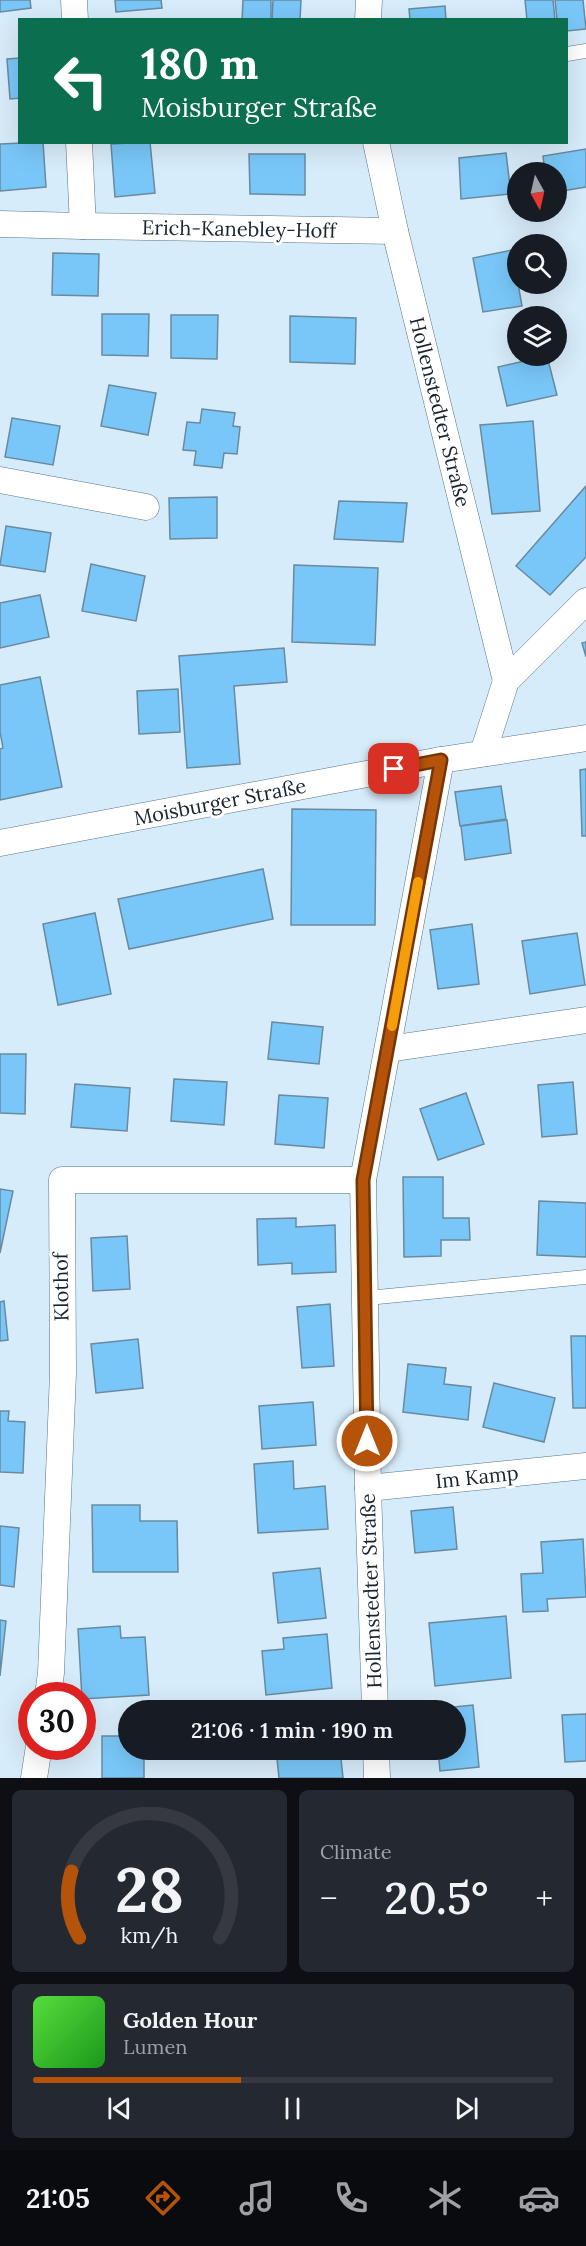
<!DOCTYPE html>
<html lang="en">
<head>
<meta charset="utf-8">
<style>
	:root { --surface:#171b24; --page:#242831; --text:#f1f3f6; --muted:#9ea1a6; --line:#363941; --accent:#b45309 }
	body { margin:0; font-family:Lora,serif; background:var(--page); color:var(--text); height:100vh; display:flex; flex-direction:column; font-size:22px; white-space:nowrap }
	* { box-sizing:border-box; margin:0 }
	p { font-size:20px; color:var(--muted) }
	.icon { flex:none; width:33px; height:33px; fill:none; stroke:currentColor; stroke-width:2; stroke-linecap:round; stroke-linejoin:round }
	.map { position:relative; height:1778px; overflow:hidden }
	.side { display:flex; flex-direction:column; gap:12px; padding:12px; background:#0d0f14; flex:1 }
	.side>* { flex:none }
	.banner { position:absolute; left:18px; top:18px; width:550px; height:126px; border-radius:0px; box-shadow:0 6px 24px #0002; background:#0b6e4f; color:#fff; overflow:hidden }
	.needle { width:39px; rotate:172deg }
	.tools { position:absolute; left:507px; top:162px; display:grid; gap:12px }
	.tools a { display:grid; place-items:center; width:60px; height:60px; border-radius:50%; background:var(--surface); box-shadow:0 6px 24px #0002; font-size:30px }
	.speed { position:absolute; left:18px; top:1682px; display:flex; gap:12px; font-size:30px; font-weight:700; text-align:center }
	.speed>* { display:grid; place-content:center; width:78px; height:78px; border-radius:50%; background:var(--surface); box-shadow:0 6px 24px #0002; line-height:1 }
	.speed .limit { border:9px solid #d22; background:#fff; color:#111 }
	.pin { position:absolute; display:grid; place-items:center; width:51px; height:51px; color:#fff; margin:-26px; border-radius:12px; box-shadow:0 3px 9px #0006 }
	.me { position:absolute; width:66px; margin:-33px; rotate:0deg; stroke-linejoin:round; filter:drop-shadow(0 0 4px #0008) }
	.turn { display:flex; align-items:center; gap:21px; height:126px; padding:0 24px; font-size:27px }
	.turn .icon { width:78px; height:78px; stroke-width:2.5 }
	.turn b { display:block; font-size:42px; line-height:51px }
	.big { font-size:45px; font-weight:600; line-height:1.1 }
	.side .widget { flex:1; display:flex; flex-direction:column; justify-content:center; gap:9px; min-width:0; padding:0 21px; border-radius:9px; background:var(--page) }
	.side .dial { align-items:center; gap:0 }
	.dial svg { height:156px; overflow:visible; fill:none; stroke:var(--line); stroke-width:7; stroke-linecap:round; text-anchor:middle }
	.dial text { fill:var(--text); stroke:none }
	.song { display:flex; align-items:center; gap:18px }
	.cover { width:72px; height:72px; border-radius:9px; background:linear-gradient(135deg,hsl(110 70% 55%),hsl(120 70% 35%)) }
	.played { height:6px; border-radius:3px; background:linear-gradient(90deg,var(--accent) 40%,var(--line) 40%) }
	.keys { display:flex; justify-content:space-around; direction:ltr }
	.heat { display:flex; justify-content:space-between; align-items:center; font-size:33px; direction:ltr }
	.side .tiles { flex:1; display:grid; gap:12px; grid-template-columns:1fr 1fr }
	.widget:last-child { grid-column:span 2 }
	.trip { position:absolute; left:118px; top:1700px; width:348px; height:60px; border-radius:30px; background:var(--surface); box-shadow:0 6px 24px #0002; font-weight:600; line-height:60px; text-align:center }
	.tab-bar { display:flex; height:96px; justify-content:space-around; align-items:center; background:#090b0e; color:var(--muted) }
	.tab-bar .icon { width:42px; height:42px }
	.tab-bar .active { color:var(--accent) }
	.tab-bar b { font-size:27px; color:var(--text) }
	.map>svg:first-child { display:block }
	.building { fill:#79c7f8; stroke:#698a9f; stroke-width:1.5 }
	.lines { fill:none; stroke-linecap:round; stroke-linejoin:round }
	.service-casing { stroke:#55758a; stroke-width:15 }
	.minor-casing { stroke:#55758a; stroke-width:27 }
	.service { stroke:#fff; stroke-width:14 }
	.minor { stroke:#fff; stroke-width:26 }
	.route-casing { stroke:#753606; stroke-width:15 }
	.route { stroke:#b45309; stroke-width:10 }
	.slow { stroke:#f59e0b; stroke-width:10 }
	.labels { text-anchor:middle; stroke-width:6; stroke-linejoin:round; paint-order:stroke }
	.street-label { font-size:20px; fill:#18252e; stroke:#fff }
</style>
</head>
<body>
<div class="map">
<svg width="586" height="1778" viewBox="0 0 586 1778">
	<rect width="100%" height="100%" fill="#d7ecfa"/>
	<!-- building -->
	<g class="building">
		<polygon points="0,0 30,0 31,8 0,12"/>
		<polygon points="115,0 161,0 162,8 116,12"/>
		<polygon points="243,0 271,0 271,20 242,20"/>
		<polygon points="273,0 301,0 300,20 272,20"/>
		<polygon points="525,0 553,0 555,20 527,20"/>
		<polygon points="555,0 583,0 586,29 567,31 567,20 557,20"/>
		<polygon points="445,6 446,20 410,20 409,9"/>
		<polygon points="20,58 20,98 10,99 7,59"/>
		<polygon points="43,142 46,187 0,191 0,144"/>
		<polygon points="150,142 155,193 115,197 111,144"/>
		<polygon points="586,149 586,187 556,192 556,172 545,172 543,156"/>
		<polygon points="506,153 511,194 461,199 459,158"/>
		<polygon points="249,154 305,154 305,195 250,194"/>
		<polygon points="512,250 522,306 483,312 473,258"/>
		<polygon points="53,253 99,254 98,296 52,295"/>
		<polygon points="102,314 149,314 148,356 102,355"/>
		<polygon points="171,315 218,315 217,359 171,358"/>
		<polygon points="290,316 356,318 355,364 290,362"/>
		<polygon points="547,356 557,395 507,406 498,367"/>
		<polygon points="109,385 156,393 148,435 101,426"/>
		<polygon points="202,409 235,413 233,426 240,427 237,454 224,453 222,468 194,465 196,451 183,450 187,422 200,423"/>
		<polygon points="12,418 60,426 53,465 5,457"/>
		<polygon points="533,421 540,511 492,514 480,425"/>
		<polygon points="586,486 586,557 550,595 516,566"/>
		<polygon points="217,497 217,538 170,539 169,498"/>
		<polygon points="339,501 407,503 403,542 334,539"/>
		<polygon points="6,526 51,533 45,572 0,565"/>
		<polygon points="91,564 145,576 136,621 82,611"/>
		<polygon points="294,565 378,568 375,645 292,642"/>
		<polygon points="40,595 49,637 0,648 0,603"/>
		<polygon points="586,642 586,657 582,643"/>
		<polygon points="284,648 287,682 234,686 240,764 187,768 179,656"/>
		<polygon points="40,677 62,787 0,800 0,749 3,748 0,732 0,685"/>
		<polygon points="178,689 180,732 139,734 137,691"/>
		<polygon points="586,769 586,836 582,836 580,770"/>
		<polygon points="501,786 506,819 460,826 455,792"/>
		<polygon points="292,809 376,810 375,925 291,925"/>
		<polygon points="507,820 511,853 465,860 461,826"/>
		<polygon points="263,869 273,919 129,949 118,899"/>
		<polygon points="95,913 111,994 58,1005 43,924"/>
		<polygon points="472,924 479,984 438,989 430,930"/>
		<polygon points="577,933 585,985 530,994 522,941"/>
		<polygon points="272,1022 323,1027 319,1064 268,1059"/>
		<polygon points="0,1054 26,1054 25,1114 0,1113"/>
		<polygon points="174,1079 227,1082 224,1125 171,1121"/>
		<polygon points="573,1082 577,1134 542,1137 538,1085"/>
		<polygon points="75,1084 130,1088 127,1131 71,1127"/>
		<polygon points="466,1093 484,1144 438,1160 420,1109"/>
		<polygon points="279,1095 328,1098 324,1148 275,1144"/>
		<polygon points="403,1177 443,1177 443,1218 469,1218 470,1240 441,1240 441,1256 404,1257"/>
		<polygon points="0,1189 13,1191 0,1253"/>
		<polygon points="539,1201 586,1203 586,1257 537,1255"/>
		<polygon points="296,1218 296,1227 335,1225 336,1272 292,1274 292,1263 258,1265 257,1219"/>
		<polygon points="127,1236 130,1289 93,1291 91,1238"/>
		<polygon points="4,1301 8,1340 0,1341 0,1302"/>
		<polygon points="330,1304 334,1366 302,1368 297,1307"/>
		<polygon points="571,1336 586,1336 586,1408 573,1408"/>
		<polygon points="138,1339 143,1388 96,1393 91,1344"/>
		<polygon points="408,1364 446,1368 444,1384 471,1387 468,1420 403,1412"/>
		<polygon points="494,1383 555,1398 544,1442 483,1427"/>
		<polygon points="313,1402 316,1445 262,1449 259,1406"/>
		<polygon points="0,1411 9,1411 8,1421 25,1422 23,1473 0,1472"/>
		<polygon points="293,1461 294,1489 325,1486 328,1529 258,1533 254,1464"/>
		<polygon points="92,1505 140,1505 140,1521 177,1521 178,1572 93,1572"/>
		<polygon points="453,1507 457,1549 415,1553 411,1511"/>
		<polygon points="0,1526 19,1528 14,1587 0,1585"/>
		<polygon points="583,1539 586,1597 547,1599 548,1611 523,1612 521,1574 543,1573 541,1542"/>
		<polygon points="320,1568 326,1618 278,1623 273,1573"/>
		<polygon points="506,1616 511,1678 435,1686 429,1623"/>
		<polygon points="0,1620 6,1621 0,1676"/>
		<polygon points="120,1626 121,1638 145,1637 149,1695 82,1699 78,1629"/>
		<polygon points="327,1634 332,1688 266,1695 262,1651 284,1649 283,1638"/>
		<polygon points="473,1705 479,1767 440,1771 438,1749 456,1749 456,1710 434,1709"/>
		<polygon points="586,1714 586,1761 565,1762 562,1715"/>
		<polygon points="102,1736 129,1736 129,1749 144,1749 144,1778 102,1778"/>
		<polygon points="276,1749 340,1749 343,1778 279,1778"/>
	</g>
	<g class="lines">
		<defs>
			<g id="service">
				<polyline points="567,54 586,51"/>
				<polyline points="367,1298 586,1277"/>
			</g>
			<g id="minor">
				<polyline points="74,0 75,20"/>
				<polyline points="368,20 369,0"/>
				<polyline points="79,142 83,226 395,231"/>
				<polyline points="376,142 395,231 506,681"/>
				<polyline points="0,224 83,226"/>
				<polyline points="0,480 146,507"/>
				<polyline points="483,753 506,681 586,601"/>
				<polyline points="0,843 441,760 586,738"/>
				<polyline points="388,1049 586,1020"/>
				<polyline points="368,1488 586,1466"/>
				<polyline points="48,1695 51,1673 63,1373 62,1180 363,1180"/>
				<polyline points="375,1710 368,1488 363,1180 441,760"/>
				<polyline points="376,1749 377,1778"/>
				<polyline points="34,1778 39,1746"/>
			</g>
		</defs>
		<!-- service casing -->
		<use href="#service" class="service-casing"/>
		<!-- minor casing -->
		<use href="#minor" class="minor-casing"/>
		<!-- service -->
		<use href="#service" class="service"/>
		<!-- minor -->
		<use href="#minor" class="minor"/>
	</g>
	<g class="lines">
		<defs>
			<polyline id="route" points="367,1441 363,1180 441,760 394,769"/>
		</defs>
		<!-- route casing -->
		<use href="#route" class="route-casing"/>
		<!-- route -->
		<use href="#route" class="route"/>
		<!-- slow -->
		<polyline class="slow" points="392,1026 418,882"/>
	</g>
	<g class="labels">
		<!-- street labels -->
		<g class="street-label">
			<text transform="translate(239 229) rotate(1)" y="7">Erich-Kanebley-Hoff</text>
			<text transform="translate(440 412) rotate(76)" y="7">Hollenstedter Straße</text>
			<text transform="translate(220 802) rotate(-11)" y="7">Moisburger Straße</text>
			<text transform="translate(61 1287) rotate(-91)" y="7">Klothof</text>
			<text transform="translate(477 1477) rotate(-6)" y="7">Im Kamp</text>
			<text transform="translate(371 1591) rotate(-92)" y="7">Hollenstedter Straße</text>
		</g>
	</g>
</svg>
<div class="tools">
<a><svg class="needle" viewBox="-14 -14 28 28"><path d="M0-13l5 13h-10z" fill="#e53935"/><path d="M0 13l5-13h-10z" fill="#9ea1a6"/></svg></a>
<a><svg class="icon" aria-label="search" viewBox="0 0 24 24"><circle cx="10" cy="10" r="6"/><path d="M15 15l6 6"/></svg></a>
<a><svg class="icon" aria-label="layers" viewBox="0 0 24 24"><path d="M12 4l9 5-9 5-9-5zM3 14l9 5 9-5"/></svg></a>
</div>
<div class="speed"><div class="limit">30</div></div>
<div class="pin" style="left:394px;top:769px;background:#d93025"><svg class="icon" aria-label="arrive" viewBox="0 0 24 24"><path d="M6 21V4h12l-3 4 3 4H6"/></svg></div>
<svg class="me" style="left:367px;top:1441px" viewBox="-20 -20 40 40"><circle r="17" fill="#b45309" stroke="#fff" stroke-width="3"/><path d="M0-11L8 9 0 5-8 9z" fill="#fff"/></svg>
<div class="trip">21:06 · 1 min · 190 m</div>
<div class="banner">
<div class="turn"><svg class="icon" aria-label="left" viewBox="0 0 24 24"><path d="M17 20v-9H6M10 6l-5 5 5 5"/></svg><div><b>180 m</b>Moisburger Straße</div></div>
</div>
</div>
<section class="side">
<div class="tiles">
<div class="widget dial"><svg viewBox="0 0 100 80">
<path d="M14 69A42 42 0 1 1 86 69"/>
<path d="M14 69A42 42 0 0 1 10 35" stroke="#b45309"/>
<text x="50" y="56" font-size="32" font-weight="700">28</text>
<text x="50" y="72" font-size="11">km/h</text>
</svg></div>
<div class="widget"><p>Climate</p>
<div class="heat"><a>−</a><b class="big">20.5°</b><a>+</a></div>
</div>
<div class="widget">
<div class="song"><i class="cover"></i><div><b>Golden Hour</b><p>Lumen</p></div></div>
<div class="played"></div>
<div class="keys"><svg class="icon" aria-label="previous" viewBox="0 0 24 24"><path d="M18 5L8 12l10 7zM5 5v14"/></svg><svg class="icon" aria-label="pause" viewBox="0 0 24 24"><path d="M8 5v14M16 5v14"/></svg><svg class="icon" aria-label="next" viewBox="0 0 24 24"><path d="M6 5l10 7-10 7zM19 5v14"/></svg></div>
</div>
</div>
</section>
<nav class="tab-bar">
<b>21:05</b>
<svg class="icon active" aria-label="directions" viewBox="0 0 24 24"><path d="M12 3l9 9-9 9-9-9zM9 14v-3h6M13 9l2 2-2 2"/></svg>
<svg class="icon" aria-label="music" viewBox="0 0 24 24"><path d="M9 18V5l10-2v13"/><circle cx="6" cy="18" r="3"/><circle cx="16" cy="16" r="3"/></svg>
<svg class="icon" aria-label="phone" viewBox="0 0 24 24"><path d="M5 4h4l2 5-3 2q2 4 5 5l2-3 5 2v4C11 20 4 13 5 4z"/></svg>
<svg class="icon" aria-label="climate" viewBox="0 0 24 24"><path d="M12 3v18M4 7l16 10M4 17L20 7"/></svg>
<svg class="icon" aria-label="car" viewBox="0 0 24 24"><path d="M5 17H2v-5l4-1 3-4h7l3 4 3 1v5h-3M9 17h6M6 11h13"/><circle cx="7" cy="17" r="2"/><circle cx="17" cy="17" r="2"/></svg>
</nav>
</body>
</html>
